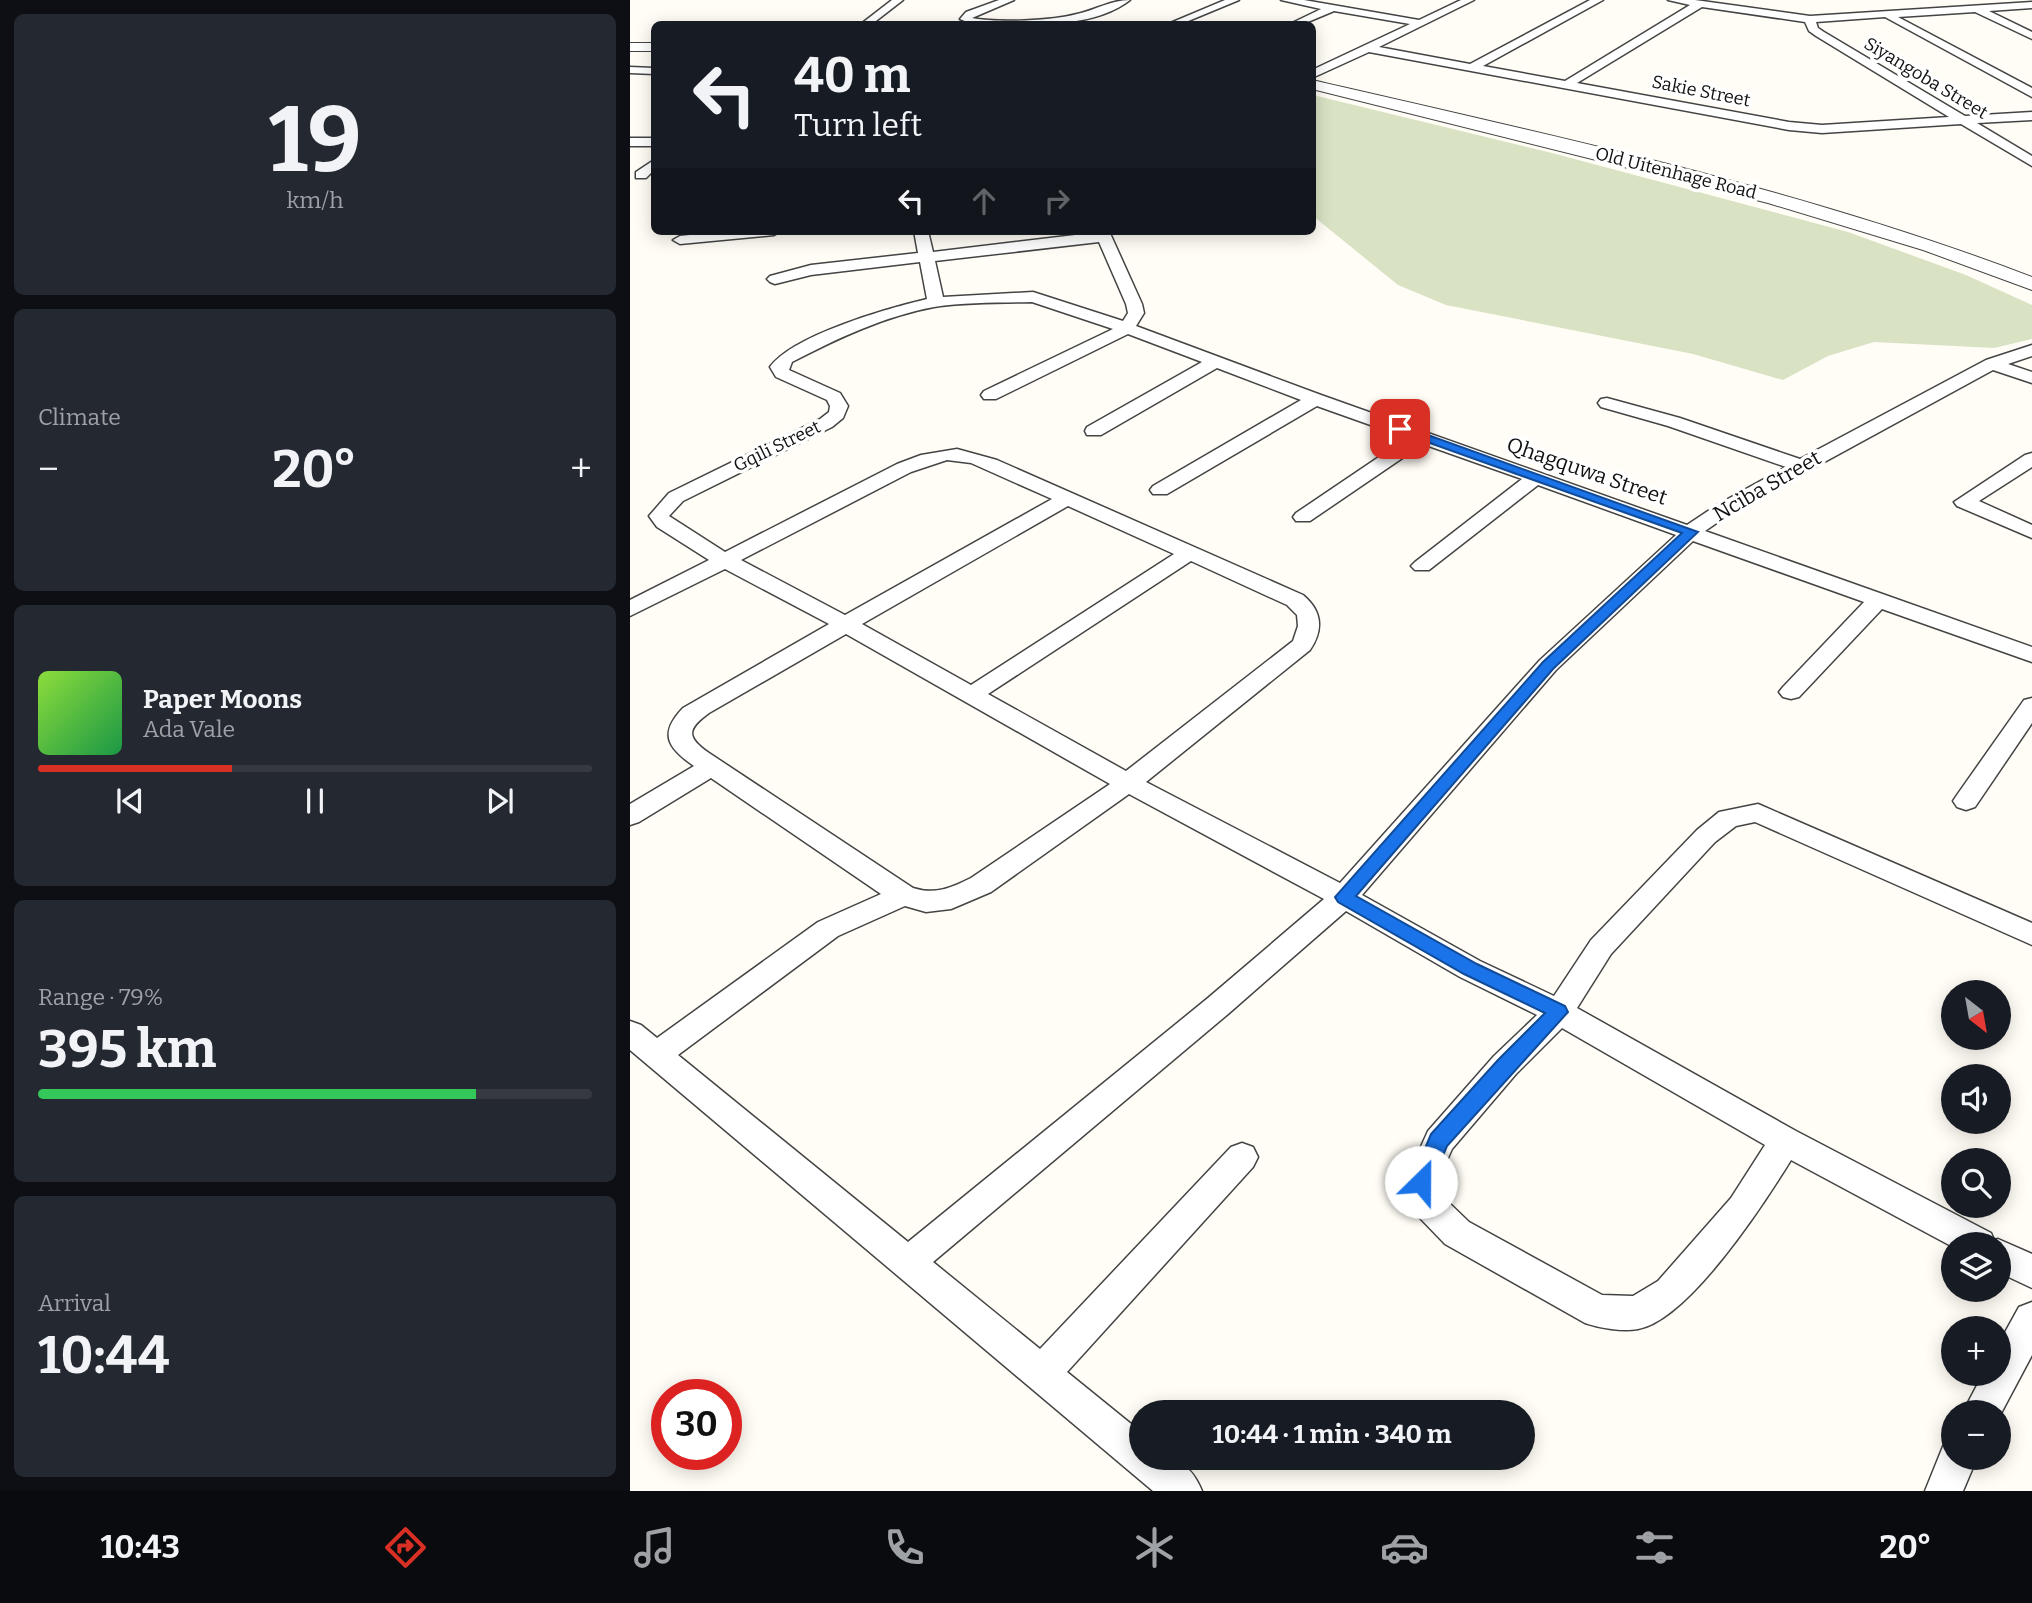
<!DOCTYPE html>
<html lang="en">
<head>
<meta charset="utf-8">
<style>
	:root { --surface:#171b24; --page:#242831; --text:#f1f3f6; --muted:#9ea1a6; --line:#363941; --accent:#d93025 }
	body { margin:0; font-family:Bitter,serif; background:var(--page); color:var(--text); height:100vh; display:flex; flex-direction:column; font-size:26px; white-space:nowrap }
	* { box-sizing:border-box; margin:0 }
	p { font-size:23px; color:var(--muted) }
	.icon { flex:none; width:38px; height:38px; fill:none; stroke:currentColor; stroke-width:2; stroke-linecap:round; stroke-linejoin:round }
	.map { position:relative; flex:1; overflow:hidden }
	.side { display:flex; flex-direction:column; gap:14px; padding:14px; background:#0d0f14; width:630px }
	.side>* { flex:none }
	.banner { position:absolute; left:21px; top:21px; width:665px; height:214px; border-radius:10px; box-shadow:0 4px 18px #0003; background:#171b24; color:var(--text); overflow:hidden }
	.needle { width:46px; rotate:149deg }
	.controls { position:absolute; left:1311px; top:980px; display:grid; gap:14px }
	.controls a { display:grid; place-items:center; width:70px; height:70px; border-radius:50%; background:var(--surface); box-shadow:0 4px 18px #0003; font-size:35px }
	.speed { position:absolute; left:21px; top:1379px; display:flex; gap:14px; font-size:35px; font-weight:700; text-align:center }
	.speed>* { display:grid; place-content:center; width:91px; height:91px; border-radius:50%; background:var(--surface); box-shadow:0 4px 18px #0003; line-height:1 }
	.speed .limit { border:10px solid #d22; background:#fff; color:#111 }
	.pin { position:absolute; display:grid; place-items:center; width:60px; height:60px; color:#fff; margin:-30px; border-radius:14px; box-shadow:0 4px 10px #0006 }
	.me { position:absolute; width:77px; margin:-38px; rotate:23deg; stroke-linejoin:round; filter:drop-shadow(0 0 5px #0008) }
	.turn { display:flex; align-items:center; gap:24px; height:147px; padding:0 28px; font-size:32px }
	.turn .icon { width:91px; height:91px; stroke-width:2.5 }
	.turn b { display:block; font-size:49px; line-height:60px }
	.lanes { display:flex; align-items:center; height:66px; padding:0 28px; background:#0003; justify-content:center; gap:35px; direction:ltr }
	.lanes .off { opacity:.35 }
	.big { font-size:52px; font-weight:700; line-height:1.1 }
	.side .tile { flex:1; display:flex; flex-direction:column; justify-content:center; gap:10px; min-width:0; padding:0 24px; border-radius:10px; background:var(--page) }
	.side .dial { align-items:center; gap:0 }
	.dial b { font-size:91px; line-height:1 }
	.song { display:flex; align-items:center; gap:21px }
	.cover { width:84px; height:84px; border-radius:10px; background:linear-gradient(135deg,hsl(90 70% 55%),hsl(140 70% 35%)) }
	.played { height:7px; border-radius:4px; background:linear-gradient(90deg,var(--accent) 35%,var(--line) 35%) }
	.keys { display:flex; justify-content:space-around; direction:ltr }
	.heat { display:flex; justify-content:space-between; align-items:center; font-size:38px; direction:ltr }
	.charge { height:10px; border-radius:5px; background:linear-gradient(90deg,#34c759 79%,var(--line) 0) }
	.trip { position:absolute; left:499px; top:1400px; width:406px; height:70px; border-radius:35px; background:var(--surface); box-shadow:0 4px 18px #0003; font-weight:700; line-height:70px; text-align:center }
	.tabs { display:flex; height:112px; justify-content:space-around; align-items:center; background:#090b0e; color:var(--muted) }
	.tabs .icon { width:49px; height:49px }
	.tabs .current { color:var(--accent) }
	.tabs b { font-size:32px; color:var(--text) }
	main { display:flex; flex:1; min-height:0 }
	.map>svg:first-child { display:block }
	.cemetery { fill:#d9e3c4 }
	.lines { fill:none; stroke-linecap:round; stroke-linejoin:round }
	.minor-casing { stroke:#444; stroke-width:3 }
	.tertiary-casing { stroke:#444; stroke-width:2 }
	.minor { fill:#fff; fill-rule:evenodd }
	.tertiary { fill:#fff; fill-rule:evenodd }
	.route { fill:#1a73e8; stroke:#114b97; stroke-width:2 }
	.labels { text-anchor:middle; stroke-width:7; stroke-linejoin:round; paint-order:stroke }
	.far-street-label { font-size:18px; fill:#111; stroke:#fff }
	.street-label { font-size:21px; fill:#111; stroke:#fff }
</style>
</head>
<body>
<main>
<section class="side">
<div class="tile dial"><b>19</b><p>km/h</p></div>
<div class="tile"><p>Climate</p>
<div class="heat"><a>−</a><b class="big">20°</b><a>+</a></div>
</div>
<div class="tile">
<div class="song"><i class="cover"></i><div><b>Paper Moons</b><p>Ada Vale</p></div></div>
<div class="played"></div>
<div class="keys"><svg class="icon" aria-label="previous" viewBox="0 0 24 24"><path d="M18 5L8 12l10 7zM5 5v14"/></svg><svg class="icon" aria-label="pause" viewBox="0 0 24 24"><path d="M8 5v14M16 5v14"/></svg><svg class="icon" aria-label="next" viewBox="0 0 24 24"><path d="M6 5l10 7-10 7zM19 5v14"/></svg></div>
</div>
<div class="tile"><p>Range · 79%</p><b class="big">395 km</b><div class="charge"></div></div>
<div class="tile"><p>Arrival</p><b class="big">10:44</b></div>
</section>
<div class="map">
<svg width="1402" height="1491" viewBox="0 0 1402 1491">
	<rect width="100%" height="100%" fill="#fffdf5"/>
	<!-- cemetery -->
	<polygon class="cemetery" points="683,95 922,153 1218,232 1336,275 1402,305 1402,339 1364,348 1244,342 1198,356 1153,380 1063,354 816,305 768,285 683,216"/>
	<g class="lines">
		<defs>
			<g id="minor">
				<polygon points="262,0 273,0 242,24 231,24"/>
				<path d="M 369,0 L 384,0 L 342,18 C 368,23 421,21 447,14 C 466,10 480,0 500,0 C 460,31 391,24 342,24 L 330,19 L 336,12 Z"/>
				<polygon points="595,0 609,0 551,24 538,24"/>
				<path d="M 651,0 L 674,0 L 789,20 L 831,0 L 844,0 L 749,47 L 840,64 L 960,0 L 973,0 L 853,66 L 935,81 L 1060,5 L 1038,0 L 1065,0 L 1180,16 L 1402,2 L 1402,8 L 1359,11 L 1402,32 L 1402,39 L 1345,12 L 1268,17 L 1402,88 L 1402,97 L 1255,17 L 1186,22 L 1188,28 L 1194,32 L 1335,116 L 1402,112 L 1402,120 L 1347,123 L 1402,156 L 1402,166 L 1331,124 L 1192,133 L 1159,130 L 739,52 L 682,78 L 682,70 L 780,24 L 704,11 L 673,24 L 660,24 L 691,9 ZM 1072,7 L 1175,22 L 1179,31 L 1186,36 L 1319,117 L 1192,125 L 1159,122 L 947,83 Z"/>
				<polygon points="0,67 24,68 24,74 0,73"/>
				<rect x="0" y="138" width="24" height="8"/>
				<polygon points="24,160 24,170 16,178 6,178 6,172"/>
				<polygon points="98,231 151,231 144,235 50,244 43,240 50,236"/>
				<path d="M 284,231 L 298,231 L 303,252 L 479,231 L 512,304 L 514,313 L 506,326 L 691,395 L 1057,525 L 1087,505 L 1156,467 L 1038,426 L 971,407 L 968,403 L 971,399 L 977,398 L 1050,418 L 1170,459 L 1356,360 L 1402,345 L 1402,356 L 1378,364 L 1402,372 L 1402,383 L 1363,370 L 1101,513 L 1075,531 L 1402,647 L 1402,662 L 1252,609 L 1169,697 L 1161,699 L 1153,697 L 1149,692 L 1153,687 L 1234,602 L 1063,541 L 926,670 L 732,895 L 850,961 L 924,996 L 961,940 L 1067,830 L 1089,812 L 1128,804 L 1402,923 L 1402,945 L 1125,822 L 1106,826 L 1085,842 L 981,954 L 947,1008 L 1166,1131 L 1361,1233 L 1364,1240 L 1368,1239 L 1402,1254 L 1402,1288 L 1368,1272 L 1368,1244 L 1323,1244 L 1323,1247 L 1161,1160 C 1135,1202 1059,1320 1008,1329 C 992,1332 970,1328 955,1323 L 815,1244 L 789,1217 L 775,1182 L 798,1131 L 864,1056 L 907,1015 L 830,977 L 716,911 L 598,1014 L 303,1262 L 410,1349 L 601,1147 L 612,1143 L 623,1147 L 628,1157 L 623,1167 L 437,1372 L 511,1432 L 511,1458 C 542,1458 559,1459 572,1491 L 523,1491 L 0,1050 L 0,1021 L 11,1025 L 27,1038 L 188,922 L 251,894 L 81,778 L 9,822 L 0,825 L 0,804 L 64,766 C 38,748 28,734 53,708 L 199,624 L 95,569 L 0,616 L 0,600 L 79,560 L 27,527 L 19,516 L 39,493 L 190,419 L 199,412 L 200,406 L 197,400 L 146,377 L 140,367 C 163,335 259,308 297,299 L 290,262 L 181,275 L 145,284 L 140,282 L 137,279 L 140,276 L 181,265 L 288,253 ZM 469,242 L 496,304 L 498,313 L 493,321 L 403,292 L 313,297 L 305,261 ZM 402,302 L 483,329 L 354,391 L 351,395 L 354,399 L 366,399 L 498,334 L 572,362 L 457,427 L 455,431 L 457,435 L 471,435 L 587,368 L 671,400 L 523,486 L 520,490 L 523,494 L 537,494 L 687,406 L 777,438 L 666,513 L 663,517 L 666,521 L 680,521 L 793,444 L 892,479 L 785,562 L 781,566 L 785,570 L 799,570 L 908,485 L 1046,535 L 910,660 L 710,883 L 516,782 L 680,650 C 694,629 692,611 673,595 L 367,460 L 327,449 L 291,455 L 267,464 L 95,552 L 39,516 L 53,501 L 202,427 L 213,418 L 218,406 L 210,393 L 159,370 L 162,362 C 206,339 255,316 304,307 C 335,302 370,303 402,302 ZM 317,460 L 341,463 L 422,499 L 215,615 L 111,560 L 281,472 ZM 438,506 L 544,554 L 341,685 L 232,624 ZM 561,561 L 657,605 L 667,615 L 668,626 L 663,641 L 496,771 L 358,694 ZM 216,634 L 480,784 L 341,878 C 321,888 305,895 283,888 L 79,753 C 56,737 57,729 79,713 ZM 499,794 L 694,899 L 578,998 L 278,1242 L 48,1055 L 208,936 L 275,906 L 296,912 L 321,909 L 361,892 ZM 932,1028 L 1135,1145 L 1101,1198 L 1028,1281 L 1003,1296 L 972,1295 L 839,1222 L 814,1198 L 807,1182 L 822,1149 L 886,1074 Z"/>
				<polygon points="1402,453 1402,467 1349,501 1402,525 1402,538 1327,506 1324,502 1395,455"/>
				<polygon points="1402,698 1402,723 1345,807 1336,810 1327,807 1323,801 1327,795 1394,700"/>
				<polygon points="1402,1302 1402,1355 1368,1419 1368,1412 1333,1412 1353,1374 1368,1374 1368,1345 1389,1307"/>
				<polygon points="1323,1441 1323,1458 1347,1458 1333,1491 1295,1491 1314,1444"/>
			</g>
			<g id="tertiary">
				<rect x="0" y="43" width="24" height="8"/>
				<path d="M 682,80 C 924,136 1170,188 1402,277 L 1402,290 L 1293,250 L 1138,203 L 682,89 Z"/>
			</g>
		</defs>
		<!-- minor casing -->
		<use href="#minor" class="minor-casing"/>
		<!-- tertiary casing -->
		<use href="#tertiary" class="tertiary-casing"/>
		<!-- minor -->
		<use href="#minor" class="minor"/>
		<!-- tertiary -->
		<use href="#tertiary" class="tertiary"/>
	</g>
	<!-- route -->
	<polygon class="route" points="770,425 1068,532 923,669 726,896 847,964 935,1006 938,1012 817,1146 799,1188 791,1191 784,1188 781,1182 801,1134 868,1060 915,1013 834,974 708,902 705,897 913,662 1052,533 766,431 764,429"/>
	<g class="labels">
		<!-- far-street labels -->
		<g class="far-street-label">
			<text transform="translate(1296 78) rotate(31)" y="6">Siyangoba Street</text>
			<text transform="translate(1071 91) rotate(11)" y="6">Sakie Street</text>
			<text transform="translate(1046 173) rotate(14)" y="6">Old Uitenhage Road</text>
			<text transform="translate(147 446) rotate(-26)" y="6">Gqili Street</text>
		</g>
		<!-- street labels -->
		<g class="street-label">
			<text transform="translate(957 471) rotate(19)" y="7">Qhagquwa Street</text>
			<text transform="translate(1137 486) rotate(-30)" y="7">Nciba Street</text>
		</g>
	</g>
</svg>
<div class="controls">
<a><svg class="needle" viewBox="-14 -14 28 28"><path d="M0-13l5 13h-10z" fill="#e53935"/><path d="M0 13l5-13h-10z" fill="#9ea1a6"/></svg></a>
<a><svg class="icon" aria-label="sound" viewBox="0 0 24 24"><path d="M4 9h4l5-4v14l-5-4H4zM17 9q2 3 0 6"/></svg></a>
<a><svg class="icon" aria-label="search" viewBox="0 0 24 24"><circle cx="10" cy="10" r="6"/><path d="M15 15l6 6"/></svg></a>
<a><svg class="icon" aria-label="layers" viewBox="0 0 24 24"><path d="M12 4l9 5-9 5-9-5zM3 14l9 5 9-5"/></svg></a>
<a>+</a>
<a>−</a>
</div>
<div class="speed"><div class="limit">30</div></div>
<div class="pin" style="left:770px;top:429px;background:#d93025"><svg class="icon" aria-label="arrive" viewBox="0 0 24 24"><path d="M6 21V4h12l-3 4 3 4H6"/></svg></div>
<svg class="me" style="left:791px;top:1182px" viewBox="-20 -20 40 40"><circle r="19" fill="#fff"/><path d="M0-13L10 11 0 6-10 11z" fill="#1a73e8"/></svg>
<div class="trip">10:44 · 1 min · 340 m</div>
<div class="banner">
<div class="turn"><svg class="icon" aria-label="left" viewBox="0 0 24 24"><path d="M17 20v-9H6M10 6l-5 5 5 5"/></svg><div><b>40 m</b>Turn left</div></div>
<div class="lanes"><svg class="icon" aria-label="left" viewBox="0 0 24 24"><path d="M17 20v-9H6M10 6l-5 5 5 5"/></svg><svg class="icon off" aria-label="ahead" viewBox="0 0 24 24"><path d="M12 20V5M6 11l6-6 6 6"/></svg><svg class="icon off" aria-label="right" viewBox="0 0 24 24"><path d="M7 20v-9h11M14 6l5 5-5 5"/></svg></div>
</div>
</div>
</main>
<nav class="tabs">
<b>10:43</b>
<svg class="icon current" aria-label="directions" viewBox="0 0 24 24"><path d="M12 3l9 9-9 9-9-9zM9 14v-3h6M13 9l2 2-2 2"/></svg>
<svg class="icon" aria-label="music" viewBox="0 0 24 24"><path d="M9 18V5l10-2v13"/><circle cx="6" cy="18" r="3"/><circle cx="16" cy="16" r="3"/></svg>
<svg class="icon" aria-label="phone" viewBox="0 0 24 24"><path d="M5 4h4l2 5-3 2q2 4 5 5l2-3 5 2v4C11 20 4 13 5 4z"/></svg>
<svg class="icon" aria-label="climate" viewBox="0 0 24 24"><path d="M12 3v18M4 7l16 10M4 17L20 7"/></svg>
<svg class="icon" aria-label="car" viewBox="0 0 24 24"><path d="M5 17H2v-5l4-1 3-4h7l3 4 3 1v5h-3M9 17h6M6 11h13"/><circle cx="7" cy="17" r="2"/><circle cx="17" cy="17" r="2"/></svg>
<svg class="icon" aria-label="filters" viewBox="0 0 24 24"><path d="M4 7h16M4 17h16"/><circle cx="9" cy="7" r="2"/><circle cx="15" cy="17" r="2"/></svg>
<b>20°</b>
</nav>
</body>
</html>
